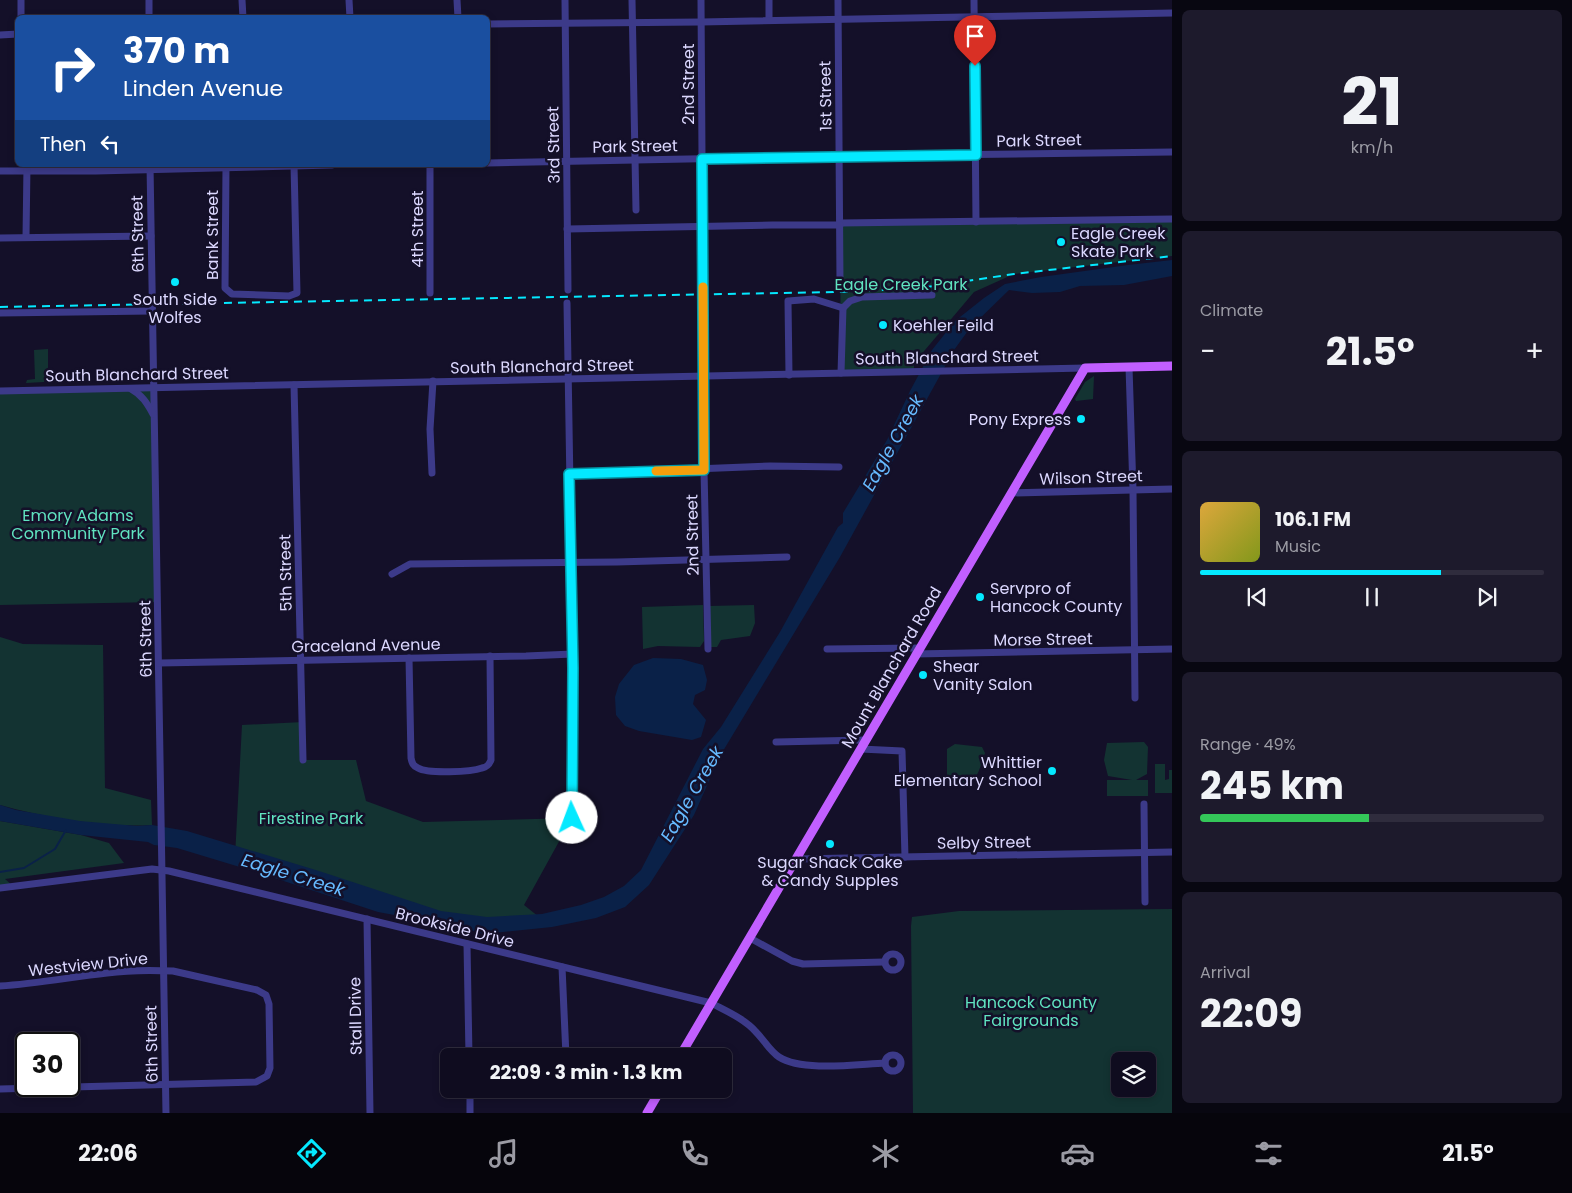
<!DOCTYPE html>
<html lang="en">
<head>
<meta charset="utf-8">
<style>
	:root { --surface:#0f0c1f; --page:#1d1a2c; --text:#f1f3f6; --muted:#9b9ba4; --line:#2f2c3d; --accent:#04e9ff }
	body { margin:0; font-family:Poppins,sans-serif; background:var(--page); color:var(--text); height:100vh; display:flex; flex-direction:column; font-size:19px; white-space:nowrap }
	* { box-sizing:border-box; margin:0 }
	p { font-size:16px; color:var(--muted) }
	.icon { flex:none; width:28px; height:28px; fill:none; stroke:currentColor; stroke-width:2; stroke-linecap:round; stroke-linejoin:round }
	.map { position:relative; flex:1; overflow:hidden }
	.details { display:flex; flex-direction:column; gap:10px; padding:10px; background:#080711; width:400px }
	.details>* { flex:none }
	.banner { position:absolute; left:15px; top:15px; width:475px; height:152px; border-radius:8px; box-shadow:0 2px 8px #0003,0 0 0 1px var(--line); background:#1a4fa0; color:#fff; overflow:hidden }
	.fabs { position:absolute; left:1111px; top:1052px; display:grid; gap:10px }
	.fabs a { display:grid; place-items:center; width:45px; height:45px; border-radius:8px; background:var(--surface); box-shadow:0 2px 8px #0003,0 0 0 1px var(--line); font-size:25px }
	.speed { position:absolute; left:15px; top:1032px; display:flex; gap:10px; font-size:25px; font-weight:700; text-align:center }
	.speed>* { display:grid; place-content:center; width:65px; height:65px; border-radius:50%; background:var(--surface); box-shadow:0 2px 8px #0003,0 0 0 1px var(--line); line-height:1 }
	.speed .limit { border:2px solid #111; border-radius:8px; background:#fff; color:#111 }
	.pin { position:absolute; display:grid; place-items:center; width:42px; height:42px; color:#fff; margin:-51px -21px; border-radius:50% 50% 50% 0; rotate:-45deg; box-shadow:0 0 5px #0007 }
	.pin .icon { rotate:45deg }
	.me { position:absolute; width:55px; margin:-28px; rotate:358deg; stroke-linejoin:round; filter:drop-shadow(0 0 4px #0008) }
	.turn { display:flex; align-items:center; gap:18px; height:105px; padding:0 25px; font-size:22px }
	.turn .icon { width:65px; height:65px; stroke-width:2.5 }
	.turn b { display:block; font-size:35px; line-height:42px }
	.then { display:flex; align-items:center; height:48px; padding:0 25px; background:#0003; gap:10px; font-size:19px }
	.big { font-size:38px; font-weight:700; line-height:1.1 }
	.details .card { flex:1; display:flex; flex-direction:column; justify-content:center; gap:8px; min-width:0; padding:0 18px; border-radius:8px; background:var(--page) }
	.details .dial { align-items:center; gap:0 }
	.dial b { font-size:65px; line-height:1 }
	.song { display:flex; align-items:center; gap:15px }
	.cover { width:60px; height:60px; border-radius:8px; background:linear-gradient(135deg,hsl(40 70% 55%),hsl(70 70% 35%)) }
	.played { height:5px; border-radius:2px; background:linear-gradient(90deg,var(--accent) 70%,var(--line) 70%) }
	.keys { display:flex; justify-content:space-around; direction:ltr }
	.heat { display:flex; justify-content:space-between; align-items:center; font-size:28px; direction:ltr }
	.charge { height:8px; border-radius:4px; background:linear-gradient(90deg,#34c759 49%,var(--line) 0) }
	.trip { position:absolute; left:440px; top:1048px; width:292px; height:50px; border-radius:8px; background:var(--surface); box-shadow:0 2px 8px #0003,0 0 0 1px var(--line); font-weight:700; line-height:50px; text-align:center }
	.dock { display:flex; height:80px; justify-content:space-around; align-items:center; background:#06050c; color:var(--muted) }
	.dock .icon { width:35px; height:35px }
	.dock .on { color:var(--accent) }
	.dock b { font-size:22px; color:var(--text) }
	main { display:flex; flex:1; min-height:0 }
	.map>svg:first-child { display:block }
	.green { fill:#133332; fill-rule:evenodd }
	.water { fill:#0a2148 }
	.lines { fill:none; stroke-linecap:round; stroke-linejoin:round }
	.stream { stroke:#0a2148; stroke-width:2 }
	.minor { stroke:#3c3a89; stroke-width:7 }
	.major { stroke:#c15fff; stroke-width:9 }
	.rail { stroke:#04e9ff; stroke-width:2; stroke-dasharray:8 6; stroke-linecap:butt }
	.route-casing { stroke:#0397a6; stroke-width:12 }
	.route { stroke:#04e9ff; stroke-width:9 }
	.slow { stroke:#f59e0b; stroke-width:9 }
	.poi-dot { fill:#04e9ff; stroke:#141029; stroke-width:2 }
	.labels { text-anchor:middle; stroke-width:5; stroke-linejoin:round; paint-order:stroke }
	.street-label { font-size:16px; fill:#dcd8ff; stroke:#141029 }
	.poi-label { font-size:16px; fill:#dcd8ff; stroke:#141029; text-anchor:start }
	.park-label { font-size:16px; fill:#60e3c0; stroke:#141029 }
	.water-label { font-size:18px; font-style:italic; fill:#66baff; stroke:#141029 }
</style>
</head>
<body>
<main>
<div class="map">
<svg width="1172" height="1113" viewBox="0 0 1172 1113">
	<rect width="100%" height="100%" fill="#141029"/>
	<!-- green -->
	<g class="green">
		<polygon points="1172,219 1172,256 1014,274 974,292 914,363 914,372 841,373 840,223"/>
		<polygon points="48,349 48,376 46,377 44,382 26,383 27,380 35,379 34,350"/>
		<polygon points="1094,376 1093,399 1076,401 1075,399 1085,382"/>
		<polygon points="153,387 158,602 0,605 0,391"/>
		<polygon points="703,605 704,641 700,647 658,646 643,649 642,607"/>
		<polygon points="754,605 755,623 750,636 721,640 717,647 710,647 709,606"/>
		<path d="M 0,637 L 23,644 L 103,645 L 105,788 L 151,800 L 152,825 C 103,828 47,818 0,805 Z"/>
		<polygon points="303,722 303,760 356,760 366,801 423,822 572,818 524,905 544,921 476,924 235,857 242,725"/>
		<polygon points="1144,742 1148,747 1147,774 1136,780 1148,780 1148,796 1107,796 1107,780 1132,780 1108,776 1104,760 1107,743"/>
		<path d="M 955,744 L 982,747 L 985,753 C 977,775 979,783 953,784 L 947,777 L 947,749 Z"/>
		<polygon points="1155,764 1165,764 1165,780 1169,779 1169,770 1172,770 1172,793 1155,793"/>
		<polygon points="0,821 81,835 109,843 124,863 5,879 13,886 0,888"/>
		<path d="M 1172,909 L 1172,1113 L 913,1113 L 911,926 L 912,917 L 959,911 ZM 1120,1061 L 1148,1061 L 1148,1089 L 1120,1089 Z"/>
	</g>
	<!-- water -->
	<g class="water">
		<polygon points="1172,260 1172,276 1124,285 1080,286 1060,292 1032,293 1009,290 970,328 954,350 840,557 720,756 694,815 649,885 625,907 596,918 552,927 483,934 460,927 378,912 253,871 177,848 154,845 148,842 81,835 0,821 0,805 16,810 80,821 137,826 152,825 187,831 319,871 441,911 487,917 542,914 581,905 604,897 624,886 641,870 703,749 721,727 780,632 838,527 843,523 843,513 887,440 910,391 932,350 955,321 984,298 1005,284 1041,277 1128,265"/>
		<polygon points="653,658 681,659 703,665 707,680 705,690 695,695 693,704 706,720 701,737 692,740 639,731 625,726 616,715 615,697 619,684 634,665"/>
	</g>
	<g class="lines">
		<!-- stream -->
		<polyline class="stream" points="0,872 24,868 55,849 66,830"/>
		<!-- minor -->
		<g class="minor">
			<polyline points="21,0 21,18"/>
			<polyline points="149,0 149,18"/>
			<polyline points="242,0 243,18"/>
			<polyline points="349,0 350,18"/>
			<polyline points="457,0 458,18"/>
			<polyline points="565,0 568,290"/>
			<polyline points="632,0 636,210"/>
			<polyline points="701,0 704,470 708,649"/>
			<polyline points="769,0 769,20"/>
			<polyline points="838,0 840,283"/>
			<polyline points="974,0 976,222"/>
			<polyline points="488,24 701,22 1172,13"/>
			<polyline points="0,35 18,34"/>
			<polyline points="488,163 846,156 1172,152"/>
			<polyline points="150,165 166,1113"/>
			<polyline points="430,165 430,293"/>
			<polyline points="226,166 225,288 232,294 289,296 297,293 294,165"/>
			<polyline points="0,171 96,171 332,165"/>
			<polyline points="840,223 1172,219"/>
			<polyline points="567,229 772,225 840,225"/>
			<polyline points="26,237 27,165"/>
			<polyline points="0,238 151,236"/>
			<polyline points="567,303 573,669 572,818"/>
			<polyline points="0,313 152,311"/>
			<polyline points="1129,367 1133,490 1135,698"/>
			<polyline points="841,373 843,308"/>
			<polyline points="789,375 788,301 814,299 843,308 850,301 862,297 932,295"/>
			<polyline points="294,385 303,760"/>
			<path d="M 131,389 C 142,395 147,403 153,414"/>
			<polyline points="0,391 1085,368"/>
			<polyline points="432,473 430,429 433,381"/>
			<polyline points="569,474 770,466 839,467"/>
			<polyline points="1011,493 1172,489"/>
			<polyline points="392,574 410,564 617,562 787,557"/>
			<polyline points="827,649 919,648"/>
			<polyline points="915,654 1172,649"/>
			<path d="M 409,658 L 411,758 C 412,763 413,766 418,768 C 428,774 471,772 482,768 C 487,767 489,765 491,760 L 490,656"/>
			<polyline points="159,663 526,656 573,654"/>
			<polyline points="776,742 865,740"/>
			<polyline points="861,749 902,751 905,857"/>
			<polyline points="1144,804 1145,902"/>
			<polyline points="796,859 1172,852"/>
			<path d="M 0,888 L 152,869 L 169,871 L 711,1003 C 726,1011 745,1019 756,1032 C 764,1040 770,1051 779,1057 C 802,1072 858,1064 885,1063"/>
			<polyline points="367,919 370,1113"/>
			<polyline points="750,938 792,961 803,964 884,962"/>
			<polyline points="467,944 469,1056"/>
			<circle cx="893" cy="962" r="8"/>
			<polyline points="562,967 566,1056"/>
			<path d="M 0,986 C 36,984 71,977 107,973 C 129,970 151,970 173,971 L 257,990 L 266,995 L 269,1004 L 270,1068 L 267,1076 L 256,1082 L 0,1089"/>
			<circle cx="893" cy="1063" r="8"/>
			<polyline points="470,1089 470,1113"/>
		</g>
		<!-- major -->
		<g class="major">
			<polyline points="680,1056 1085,368 1172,366"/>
			<polyline points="647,1113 661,1089"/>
		</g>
		<!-- rail -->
		<polyline class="rail" points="0,307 840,292 920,288 1014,274 1172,256"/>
	</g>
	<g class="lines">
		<defs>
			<polyline id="route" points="572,818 573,668 569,474 704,470 702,159 976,155 975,66"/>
		</defs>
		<!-- route casing -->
		<use href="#route" class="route-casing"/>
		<!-- route -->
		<use href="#route" class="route"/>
		<!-- slow -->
		<polyline class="slow" points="656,471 704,470 703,287"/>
	</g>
	<!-- markers -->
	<g class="poi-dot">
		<circle cx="1061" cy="242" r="5"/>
		<circle cx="175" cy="282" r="5"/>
		<circle cx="883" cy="325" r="5"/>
		<circle cx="1081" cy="419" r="5"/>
		<circle cx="980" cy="597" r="5"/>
		<circle cx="923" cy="675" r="5"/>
		<circle cx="1052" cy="771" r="5"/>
		<circle cx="830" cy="844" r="5"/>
	</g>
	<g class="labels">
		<!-- street labels -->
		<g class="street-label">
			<text transform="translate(688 84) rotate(-90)" y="6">2nd Street</text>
			<text transform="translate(825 96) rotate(-91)" y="6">1st Street</text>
			<text transform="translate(1039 140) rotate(-1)" y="6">Park Street</text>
			<text transform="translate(553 145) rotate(-91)" y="6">3rd Street</text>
			<text transform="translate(635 146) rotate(-1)" y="6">Park Street</text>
			<text transform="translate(417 229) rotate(-90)" y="6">4th Street</text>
			<text transform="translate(137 234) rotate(-91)" y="6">6th Street</text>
			<text transform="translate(212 235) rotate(-90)" y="6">Bank Street</text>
			<text transform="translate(947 357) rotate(-1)" y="6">South Blanchard Street</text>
			<text transform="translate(542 366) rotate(-1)" y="6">South Blanchard Street</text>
			<text transform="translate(137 374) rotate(-1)" y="6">South Blanchard Street</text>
			<text transform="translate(1091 477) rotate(-2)" y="6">Wilson Street</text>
			<text transform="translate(692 535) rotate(-91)" y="6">2nd Street</text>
			<text transform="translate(285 573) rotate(-91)" y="6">5th Street</text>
			<text transform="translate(145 639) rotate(-91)" y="6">6th Street</text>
			<text transform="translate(1043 639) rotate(-1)" y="6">Morse Street</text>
			<text transform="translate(366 645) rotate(-1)" y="6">Graceland Avenue</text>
			<text transform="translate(891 667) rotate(-60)" y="6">Mount Blanchard Road</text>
			<text transform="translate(984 842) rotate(-1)" y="6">Selby Street</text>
			<text transform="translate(455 927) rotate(14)" y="6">Brookside Drive</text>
			<text transform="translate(88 964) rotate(-6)" y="6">Westview Drive</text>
			<text transform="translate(355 1016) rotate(-91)" y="6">Stall Drive</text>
			<text transform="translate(151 1044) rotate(-91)" y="6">6th Street</text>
		</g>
		<!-- poi labels -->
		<g class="poi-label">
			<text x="1071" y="239">Eagle Creek<tspan x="1071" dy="18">Skate Park</tspan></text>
			<text x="175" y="305" text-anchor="middle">South Side<tspan x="175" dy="18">Wolfes</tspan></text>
			<text x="893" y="331">Koehler Feild</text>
			<text x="1071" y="425" text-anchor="end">Pony Express</text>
			<text x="990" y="594">Servpro of<tspan x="990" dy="18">Hancock County</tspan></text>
			<text x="933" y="672">Shear<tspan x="933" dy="18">Vanity Salon</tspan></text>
			<text x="1042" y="768" text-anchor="end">Whittier<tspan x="1042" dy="18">Elementary School</tspan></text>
			<text x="830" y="868" text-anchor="middle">Sugar Shack Cake<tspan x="830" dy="18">&amp; Candy Supples</tspan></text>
		</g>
		<!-- park labels -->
		<g class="park-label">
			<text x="901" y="290">Eagle Creek Park</text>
			<text x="78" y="521">Emory Adams<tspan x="78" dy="18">Community Park</tspan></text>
			<text x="311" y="824">Firestine Park</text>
			<text x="1031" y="1008">Hancock County<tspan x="1031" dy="18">Fairgrounds</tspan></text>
		</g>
		<!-- water labels -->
		<g class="water-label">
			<text transform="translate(893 443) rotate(-61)" y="6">Eagle Creek</text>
			<text transform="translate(692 794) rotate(-60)" y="6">Eagle Creek</text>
			<text transform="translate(293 875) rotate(17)" y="6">Eagle Creek</text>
		</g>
	</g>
</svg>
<div class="fabs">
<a><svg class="icon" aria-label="layers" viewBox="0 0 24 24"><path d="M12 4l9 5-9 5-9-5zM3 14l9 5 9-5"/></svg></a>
</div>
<div class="speed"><div class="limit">30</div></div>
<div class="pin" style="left:975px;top:66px;background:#d93025"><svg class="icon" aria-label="arrive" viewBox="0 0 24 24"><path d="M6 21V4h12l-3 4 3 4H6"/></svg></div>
<svg class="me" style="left:572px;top:818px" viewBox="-20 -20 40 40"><circle r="19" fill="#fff"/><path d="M0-13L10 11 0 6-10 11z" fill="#04e9ff"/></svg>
<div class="trip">22:09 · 3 min · 1.3 km</div>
<div class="banner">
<div class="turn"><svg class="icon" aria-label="right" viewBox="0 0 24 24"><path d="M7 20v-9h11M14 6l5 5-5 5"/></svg><div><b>370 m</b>Linden Avenue</div></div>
<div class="then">Then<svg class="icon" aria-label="left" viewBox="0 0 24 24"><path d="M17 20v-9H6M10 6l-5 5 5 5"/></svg></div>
</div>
</div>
<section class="details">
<div class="card dial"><b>21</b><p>km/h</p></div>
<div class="card"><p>Climate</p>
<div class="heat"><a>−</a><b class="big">21.5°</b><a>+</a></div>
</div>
<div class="card">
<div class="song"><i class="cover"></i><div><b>106.1 FM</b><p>Music</p></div></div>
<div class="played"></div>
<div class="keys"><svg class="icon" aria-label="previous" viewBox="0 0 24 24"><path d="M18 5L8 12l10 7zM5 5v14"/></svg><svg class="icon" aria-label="pause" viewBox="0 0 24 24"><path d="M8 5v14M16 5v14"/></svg><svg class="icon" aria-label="next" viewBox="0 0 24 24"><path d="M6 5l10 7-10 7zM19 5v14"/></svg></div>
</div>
<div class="card"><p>Range · 49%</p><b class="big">245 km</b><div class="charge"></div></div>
<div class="card"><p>Arrival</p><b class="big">22:09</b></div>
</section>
</main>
<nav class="dock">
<b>22:06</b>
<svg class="icon on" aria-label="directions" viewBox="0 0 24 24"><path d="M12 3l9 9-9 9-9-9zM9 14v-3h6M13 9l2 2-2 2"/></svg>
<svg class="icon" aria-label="music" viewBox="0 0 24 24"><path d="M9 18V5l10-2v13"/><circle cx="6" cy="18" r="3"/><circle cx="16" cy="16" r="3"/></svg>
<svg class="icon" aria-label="phone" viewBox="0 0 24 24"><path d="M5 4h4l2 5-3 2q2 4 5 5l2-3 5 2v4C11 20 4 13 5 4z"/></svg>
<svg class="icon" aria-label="climate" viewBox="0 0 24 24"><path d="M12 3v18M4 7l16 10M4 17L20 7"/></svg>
<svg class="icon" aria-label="car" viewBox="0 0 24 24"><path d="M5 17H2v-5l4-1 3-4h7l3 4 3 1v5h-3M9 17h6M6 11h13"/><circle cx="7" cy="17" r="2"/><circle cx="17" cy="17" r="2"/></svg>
<svg class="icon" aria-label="filters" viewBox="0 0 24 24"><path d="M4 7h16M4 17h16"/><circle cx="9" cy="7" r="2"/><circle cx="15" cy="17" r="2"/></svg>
<b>21.5°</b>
</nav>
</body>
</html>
